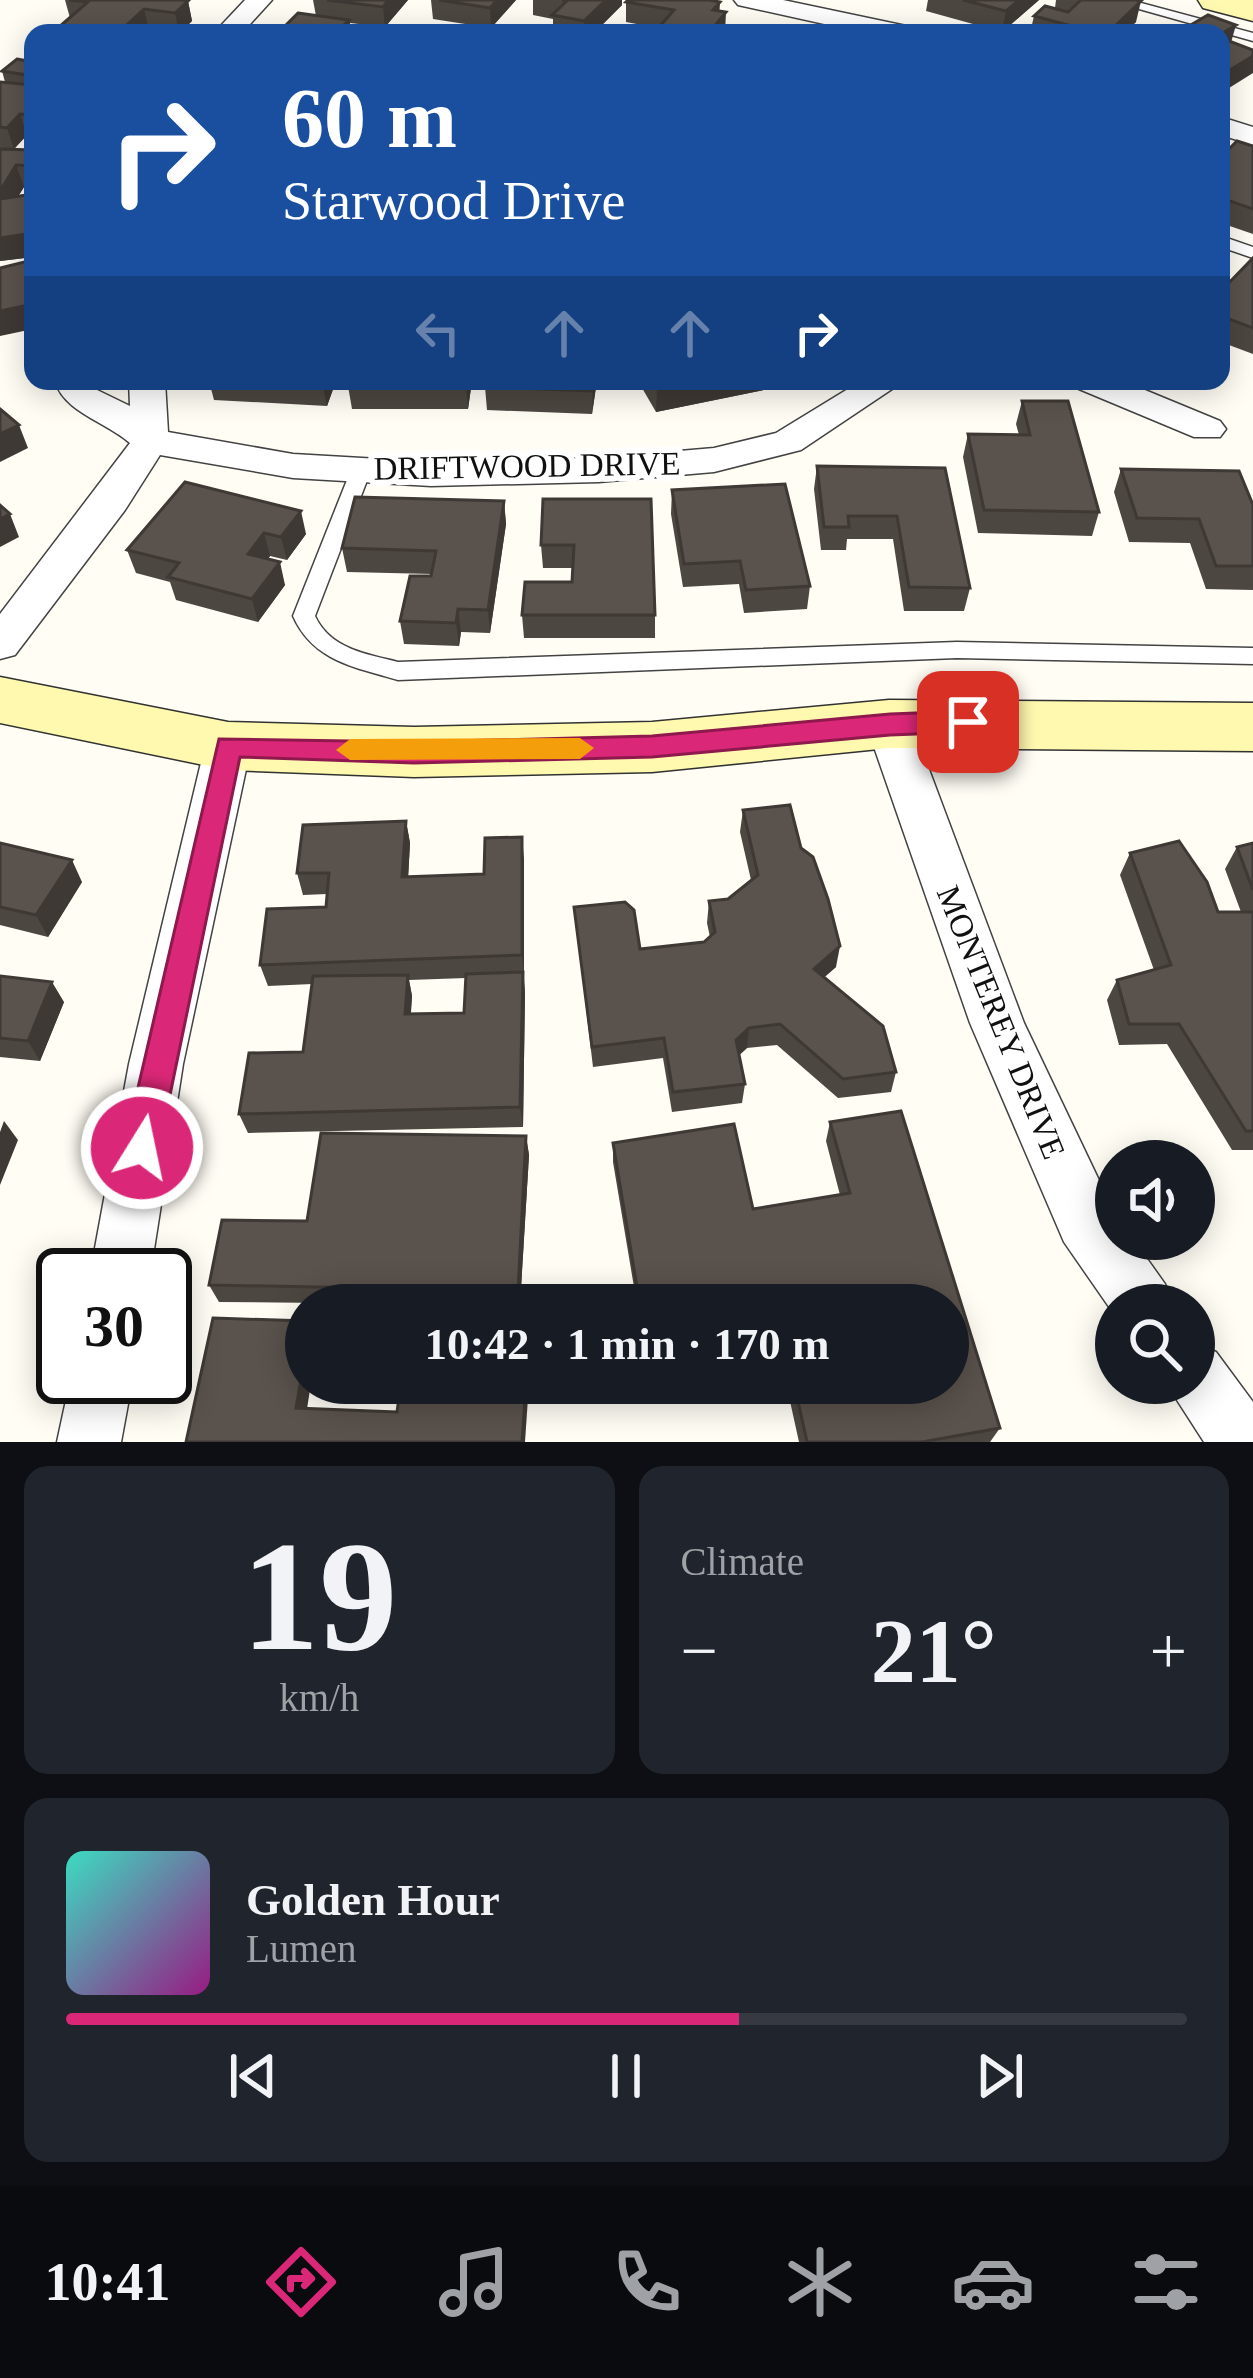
<!DOCTYPE html>
<html lang="en">
<head>
<meta charset="utf-8">
<style>
	:root { --surface:#171b24; --page:#20242c; --text:#f1f3f6; --muted:#9ea1a6; --line:#363941; --accent:#db2777 }
	body { margin:0; font-family:"Times New Roman",serif; background:var(--page); color:var(--text); height:100vh; display:flex; flex-direction:column; font-size:45px; white-space:nowrap }
	* { box-sizing:border-box; margin:0 }
	p { font-size:39px; color:var(--muted) }
	.icon { flex:none; width:66px; height:66px; fill:none; stroke:currentColor; stroke-width:2; stroke-linecap:round; stroke-linejoin:round }
	.map { position:relative; height:1442px; overflow:hidden }
	.drawer { display:flex; flex-direction:column; gap:24px; padding:24px; background:#0d0f14; flex:1 }
	.drawer>* { flex:none }
	.hud { position:absolute; left:24px; top:24px; width:1206px; height:366px; border-radius:24px; box-shadow:0 6px 30px #0003; background:#1a4fa0; color:#fff; overflow:hidden }
	.controls { position:absolute; left:1095px; top:1140px; display:grid; gap:24px }
	.controls a { display:grid; place-items:center; width:120px; height:120px; border-radius:50%; background:var(--surface); box-shadow:0 6px 30px #0003; font-size:60px }
	.speed { position:absolute; left:36px; top:1248px; display:flex; gap:24px; font-size:60px; font-weight:700; text-align:center }
	.speed>* { display:grid; place-content:center; width:156px; height:156px; border-radius:50%; background:var(--surface); box-shadow:0 6px 30px #0003; line-height:1 }
	.speed .limit { border:6px solid #111; border-radius:18px; background:#fff; color:#111 }
	.pin { position:absolute; display:grid; place-items:center; width:102px; height:102px; color:#fff; margin:-51px; border-radius:24px; box-shadow:0 6px 18px #0006 }
	.me { position:absolute; width:132px; margin:-66px; rotate:10deg; stroke-linejoin:round; filter:drop-shadow(0 0 9px #0008) }
	.turn { display:flex; align-items:center; gap:42px; height:252px; padding:0 60px; font-size:54px }
	.turn .icon { width:156px; height:156px; stroke-width:2.5 }
	.turn b { display:block; font-size:84px; line-height:102px }
	.lanes { display:flex; align-items:center; height:114px; padding:0 60px; background:#0003; justify-content:center; gap:60px; direction:ltr }
	.lanes .off { opacity:.35 }
	.big { font-size:90px; font-weight:700; line-height:1.1 }
	.drawer .widget { flex:1; display:flex; flex-direction:column; justify-content:center; gap:18px; min-width:0; padding:0 42px; border-radius:24px; background:var(--page) }
	.drawer .dial { align-items:center; gap:0 }
	.dial b { font-size:156px; line-height:1 }
	.song { display:flex; align-items:center; gap:36px }
	.cover { width:144px; height:144px; border-radius:18px; background:linear-gradient(135deg,hsl(170 70% 55%),hsl(310 70% 35%)) }
	.played { height:12px; border-radius:6px; background:linear-gradient(90deg,var(--accent) 60%,var(--line) 60%) }
	.keys { display:flex; justify-content:space-around; direction:ltr }
	.heat { display:flex; justify-content:space-between; align-items:center; font-size:66px; direction:ltr }
	.drawer .tiles { flex:1; display:grid; gap:24px; grid-template-columns:1fr 1fr }
	.widget:last-child { grid-column:span 2 }
	.trip { position:absolute; left:285px; top:1284px; width:684px; height:120px; border-radius:60px; background:var(--surface); box-shadow:0 6px 30px #0003; font-weight:700; line-height:120px; text-align:center }
	.tabs { display:flex; height:192px; justify-content:space-around; align-items:center; background:#090b0e; color:var(--muted) }
	.tabs .icon { width:84px; height:84px }
	.tabs .selected { color:var(--accent) }
	.tabs b { font-size:54px; color:var(--text) }
	.map>svg:first-child { display:block }
	.lines { fill:none; stroke-linecap:round; stroke-linejoin:round }
	.lane-casing { stroke:#434343; stroke-width:3 }
	.street-casing { stroke:#434343; stroke-width:3 }
	.secondary-casing { stroke:#323232; stroke-width:3 }
	.lane { fill:#fff; fill-rule:evenodd }
	.street { fill:#fff; fill-rule:evenodd }
	.secondary { fill:#fff8af; fill-rule:evenodd }
	.wall { fill:#4d4741; fill-rule:evenodd }
	.shaded-wall { fill:#3f3935 }
	.building { fill:#5a524c; stroke:#3f3935; stroke-width:3 }
	.route { fill:#db2777; stroke:#8e194d; stroke-width:3 }
	.slow { fill:#f59e0b }
	.labels { text-anchor:middle; stroke-width:12; stroke-linejoin:round; paint-order:stroke }
	.street-label { font-size:33px; fill:#101010; stroke:#fff }
</style>
</head>
<body>
<div class="map">
<svg width="1253" height="1442" viewBox="0 0 1253 1442">
	<rect width="100%" height="100%" fill="#fffdf4"/>
	<g class="lines">
		<defs>
			<g id="lane">
				<polygon points="1107,0 1130,0 1253,33 1253,41"/>
				<polygon points="1221,236 1253,247 1253,258 1221,247"/>
				<path d="M 361,463 L 371,470 L 315,616 C 330,649 367,654 398,662 L 957,642 L 1253,648 L 1253,664 L 957,658 L 398,680 C 354,667 313,661 293,616 L 351,470 Z"/>
			</g>
			<g id="street">
				<polygon points="245,0 272,0 242,33 214,33"/>
				<polygon points="734,0 783,0 911,27 915,33 865,33 738,5"/>
				<polygon points="1221,117 1253,127 1253,145 1221,135"/>
				<path d="M 55,381 L 91,381 L 93,388 L 130,406 L 129,381 L 165,381 L 168,432 L 293,454 L 431,462 L 599,458 L 714,448 L 776,433 L 861,381 L 904,381 L 801,450 L 714,472 L 599,482 L 431,486 L 293,478 L 160,455 L 125,510 L 15,655 L 0,659 L 0,614 L 130,443 C 106,422 64,412 55,381 Z"/>
				<polygon points="1074,381 1123,381 1220,421 1226,429 1220,437 1194,437 1079,389"/>
				<polygon points="889,707 905,712 912,724 1024,1023 1116,1216 1116,1239 1133,1239 1165,1284 1174,1305 1116,1305 1116,1317 1064,1242 970,1023 866,724 873,712"/>
				<polygon points="228,729 244,734 251,746 183,1064 150,1275 90,1275 129,1064 205,746 212,734"/>
				<polygon points="1194,1343 1216,1352 1253,1402 1253,1442 1204,1442 1166,1383 1194,1383"/>
				<polygon points="71,1377 133,1377 121,1442 57,1442"/>
			</g>
			<g id="secondary">
				<polygon points="1198,0 1253,0 1253,21 1203,8"/>
				<polygon points="0,677 228,722 414,727 652,722 889,700 1253,703 1253,751 889,748 652,772 414,777 228,770 0,723"/>
			</g>
		</defs>
		<!-- lane casing -->
		<use href="#lane" class="lane-casing"/>
		<!-- street casing -->
		<use href="#street" class="street-casing"/>
		<!-- secondary casing -->
		<use href="#secondary" class="secondary-casing"/>
		<!-- lane -->
		<use href="#lane" class="lane"/>
		<!-- street -->
		<use href="#street" class="street"/>
		<!-- secondary -->
		<use href="#secondary" class="secondary"/>
	</g>
	<!-- wall -->
	<g class="wall">
		<polygon points="65,0 188,1 192,21 180,33 149,30 146,33 44,33 60,32 59,27 70,18"/>
		<polygon points="313,0 408,0 385,27 350,23 351,33 278,33 316,16"/>
		<polygon points="431,0 516,0 491,28 433,19"/>
		<polygon points="533,0 622,0 622,5 594,33 553,33 553,19 533,15"/>
		<polygon points="928,0 1039,0 1002,32 926,11"/>
		<polygon points="1056,0 1136,0 1136,22 1124,33 1030,33 1034,16 1055,8"/>
		<polygon points="626,2 720,11 658,28 626,22"/>
		<polygon points="33,62 33,136 27,135 14,149 7,148 7,150 33,150 33,187 24,187 18,196 33,257 0,261 0,82 5,82 2,71"/>
		<polygon points="1253,146 1253,234 1221,223 1221,157"/>
		<polygon points="1253,258 1253,354 1221,342 1221,291"/>
		<polygon points="209,381 336,381 327,406 214,400"/>
		<polygon points="472,381 468,409 352,409 348,386"/>
		<polygon points="638,381 794,381 793,384 656,412"/>
		<polygon points="485,387 596,387 592,414 487,410"/>
		<polygon points="1022,401 1099,512 1092,536 978,533 963,457 968,434 1019,435 1016,424"/>
		<polygon points="817,466 945,468 970,588 964,611 904,611 893,539 847,539 846,550 821,550 814,489"/>
		<polygon points="1121,469 1253,505 1253,590 1206,589 1190,543 1129,542 1114,492"/>
		<polygon points="185,482 306,534 287,560 270,556 268,559 285,585 258,622 176,600 170,582 136,573 127,550"/>
		<polygon points="672,490 810,586 807,609 744,613 739,584 683,587 671,514"/>
		<polygon points="543,499 655,615 655,638 524,638 522,615 572,582 573,568 543,568 541,545"/>
		<polygon points="504,501 506,524 490,633 461,632 459,646 404,644 400,621 432,574 347,572 342,548"/>
		<polygon points="743,810 836,967 824,977 896,1072 891,1092 838,1098 777,1045 747,1048 739,1055 745,1084 742,1103 672,1112 663,1058 593,1067 574,907 640,949 704,942 710,937 707,923 709,901 728,899 751,880 740,832"/>
		<path d="M 406,821 L 410,843 L 408,877 L 484,874 L 524,859 L 524,976 L 525,993 L 523,1127 L 248,1133 L 239,1114 L 303,1052 L 312,984 L 268,986 L 260,965 L 326,907 L 327,894 L 303,895 L 297,873 ZM 466,978 L 464,1013 L 411,1013 L 412,996 L 409,980 Z"/>
		<polygon points="0,843 82,882 48,937 0,925"/>
		<polygon points="1253,843 1253,1150 1232,1150 1167,1044 1119,1045 1107,1000 1117,980 1154,970 1120,875 1130,853 1218,912 1241,912 1225,869 1237,847"/>
		<polygon points="0,976 64,1002 40,1061 0,1057"/>
		<polygon points="901,1111 1000,1428 990,1442 799,1442 786,1383 948,1383 948,1305 637,1305 613,1162 613,1143 734,1124 753,1209 840,1195 826,1141 830,1122"/>
		<polygon points="526,1136 529,1155 520,1305 219,1302 209,1285 307,1221"/>
	</g>
	<!-- shaded-wall -->
	<g class="shaded-wall">
		<polygon points="388,0 408,0 385,27 383,7"/>
		<polygon points="497,0 516,0 491,28 490,8"/>
		<polygon points="606,0 622,0 622,5 594,33 585,33 584,21"/>
		<polygon points="1019,0 1039,0 1002,32 1006,11"/>
		<polygon points="188,1 192,21 179,33 175,13"/>
		<polygon points="1141,1 1136,22 1124,33 1108,33"/>
		<polygon points="720,2 719,20 726,12 725,33 709,33 713,10"/>
		<polygon points="144,9 149,30 146,33 118,33"/>
		<polygon points="349,20 351,33 341,33 340,29"/>
		<polygon points="1236,25 1230,46 1221,51 1221,34"/>
		<polygon points="1253,56 1253,73 1221,93 1225,73"/>
		<polygon points="20,114 27,135 14,149 7,128"/>
		<polygon points="16,165 24,187 5,218 0,203 0,191"/>
		<polygon points="33,233 33,257 0,261 0,238"/>
		<polygon points="33,304 33,329 0,336 0,311"/>
		<polygon points="323,381 336,381 327,406 322,383"/>
		<polygon points="467,381 472,381 468,409 466,386"/>
		<polygon points="593,381 596,381 596,387 592,414"/>
		<polygon points="697,381 794,381 793,384 656,412 657,389"/>
		<polygon points="19,425 28,448 0,462 0,434"/>
		<polygon points="504,501 506,524 490,633 488,610"/>
		<polygon points="301,511 306,534 287,560 281,537"/>
		<polygon points="10,514 19,537 0,547 0,519"/>
		<polygon points="264,533 270,556 254,577 248,554"/>
		<polygon points="280,562 285,585 258,622 252,599"/>
		<polygon points="458,609 461,632 459,646 456,623"/>
		<polygon points="406,821 410,843 407,899 402,877"/>
		<polygon points="522,837 524,859 524,976 522,955"/>
		<polygon points="72,860 82,882 48,937 36,915"/>
		<polygon points="840,946 836,967 810,990 814,969"/>
		<polygon points="523,972 525,993 523,1127 520,1107"/>
		<polygon points="408,975 412,996 409,1034 405,1014"/>
		<polygon points="52,982 64,1002 40,1061 28,1041"/>
		<polygon points="749,1028 747,1048 733,1061 736,1040"/>
		<polygon points="4,1121 18,1140 0,1185 0,1132"/>
		<polygon points="526,1136 529,1155 520,1305 518,1291"/>
		<polygon points="306,1350 306,1383 311,1383 305,1422 296,1408"/>
		<polygon points="526,1383 529,1383 525,1442 522,1442"/>
	</g>
	<!-- building -->
	<g class="building">
		<polygon points="69,0 183,0 188,1 175,13 144,9 118,33 104,33 59,27 88,2"/>
		<polygon points="327,0 388,0 383,7"/>
		<polygon points="439,0 497,0 490,8"/>
		<polygon points="562,0 606,0 584,21 552,15 567,1"/>
		<polygon points="628,0 709,0 720,2 713,10 726,12 709,33 654,33 674,10 626,2"/>
		<polygon points="963,0 1019,0 1006,11"/>
		<polygon points="1081,0 1136,0 1141,1 1108,33 1098,33 1034,16 1045,6 1068,12"/>
		<polygon points="298,13 349,20 340,29 327,28 322,33 278,33"/>
		<polygon points="1208,15 1236,25 1221,34 1177,33"/>
		<polygon points="880,27 897,33 870,33"/>
		<polygon points="1221,38 1253,50 1253,56 1225,73 1221,72"/>
		<polygon points="17,59 33,62 33,76 2,71"/>
		<polygon points="0,82 33,85 33,115 20,114 7,128 0,127"/>
		<polygon points="1237,141 1253,146 1253,209 1221,198 1221,157"/>
		<polygon points="0,149 33,150 33,166 16,165 0,191"/>
		<polygon points="33,194 33,233 0,238 0,199"/>
		<polygon points="1253,258 1253,328 1221,316 1221,291"/>
		<polygon points="33,260 33,304 0,311 0,268"/>
		<polygon points="349,381 467,381 466,386 348,386"/>
		<polygon points="486,381 593,381 592,391 485,387"/>
		<polygon points="652,381 697,381 657,389"/>
		<polygon points="1022,401 1068,401 1099,512 984,510 968,434 1030,435"/>
		<polygon points="0,409 19,425 0,434"/>
		<polygon points="817,466 945,468 970,588 909,587 897,516 848,516 849,527 824,527"/>
		<polygon points="1121,469 1239,471 1253,505 1253,566 1216,566 1199,519 1137,518"/>
		<polygon points="185,482 301,511 281,537 264,533 248,554 280,562 252,599 168,577 179,563 127,550"/>
		<polygon points="785,484 810,586 746,590 740,561 684,564 672,490"/>
		<polygon points="355,497 504,501 488,610 458,609 456,623 400,621 410,576 431,576 436,551 342,548"/>
		<polygon points="543,499 651,499 655,615 522,615 525,582 572,582 574,545 541,545"/>
		<polygon points="0,505 10,514 0,519"/>
		<polygon points="790,805 801,848 813,857 828,899 840,946 814,969 883,1026 896,1072 843,1079 780,1024 749,1028 736,1040 745,1084 673,1092 664,1038 592,1047 574,907 625,902 634,910 640,949 704,942 715,932 709,901 728,899 758,875 743,810"/>
		<polygon points="406,821 402,877 484,874 485,838 522,837 522,955 260,965 267,909 326,907 329,873 297,873 303,825"/>
		<polygon points="1179,841 1207,882 1218,912 1253,912 1253,1131 1246,1131 1179,1024 1129,1024 1117,980 1171,965 1130,853"/>
		<polygon points="0,843 72,860 36,915 0,907"/>
		<polygon points="1253,843 1253,890 1237,847"/>
		<polygon points="523,972 520,1107 239,1114 249,1053 303,1052 313,976 408,975 405,1014 464,1013 466,974"/>
		<polygon points="0,976 52,982 28,1041 0,1038"/>
		<polygon points="901,1111 1000,1428 922,1442 807,1442 794,1383 948,1383 948,1305 692,1305 691,1302 675,1305 640,1305 613,1143 734,1124 753,1209 850,1193 830,1122"/>
		<polygon points="321,1133 526,1136 518,1291 209,1285 222,1220 307,1221"/>
		<polygon points="213,1318 306,1321 306,1350 296,1408 397,1412 401,1383 526,1383 522,1442 186,1442"/>
	</g>
	<!-- route -->
	<polygon class="route" points="968,711 982,722 968,732 890,735 652,757 414,763 240,757 159,1148 154,1160 142,1165 129,1160 124,1148 219,739 414,742 652,736 890,714"/>
	<!-- slow -->
	<polygon class="slow" points="580,738 594,748 580,759 350,760 336,750 350,739"/>
	<g class="labels">
		<!-- street labels -->
		<g class="street-label">
			<text transform="translate(527 465) rotate(-1)" y="12">DRIFTWOOD DRIVE</text>
			<text transform="translate(1002 1022) rotate(68)" y="12">MONTEREY DRIVE</text>
		</g>
	</g>
</svg>
<div class="controls">
<a><svg class="icon" aria-label="sound" viewBox="0 0 24 24"><path d="M4 9h4l5-4v14l-5-4H4zM17 9q2 3 0 6"/></svg></a>
<a><svg class="icon" aria-label="search" viewBox="0 0 24 24"><circle cx="10" cy="10" r="6"/><path d="M15 15l6 6"/></svg></a>
</div>
<div class="speed"><div class="limit">30</div></div>
<div class="pin" style="left:968px;top:722px;background:#d93025"><svg class="icon" aria-label="arrive" viewBox="0 0 24 24"><path d="M6 21V4h12l-3 4 3 4H6"/></svg></div>
<svg class="me" style="left:142px;top:1148px" viewBox="-20 -20 40 40"><circle r="17" fill="#db2777" stroke="#fff" stroke-width="3"/><path d="M0-11L8 9 0 5-8 9z" fill="#fff"/></svg>
<div class="trip">10:42 · 1 min · 170 m</div>
<div class="hud">
<div class="turn"><svg class="icon" aria-label="right" viewBox="0 0 24 24"><path d="M7 20v-9h11M14 6l5 5-5 5"/></svg><div><b>60 m</b>Starwood Drive</div></div>
<div class="lanes"><svg class="icon off" aria-label="left" viewBox="0 0 24 24"><path d="M17 20v-9H6M10 6l-5 5 5 5"/></svg><svg class="icon off" aria-label="ahead" viewBox="0 0 24 24"><path d="M12 20V5M6 11l6-6 6 6"/></svg><svg class="icon off" aria-label="ahead" viewBox="0 0 24 24"><path d="M12 20V5M6 11l6-6 6 6"/></svg><svg class="icon" aria-label="right" viewBox="0 0 24 24"><path d="M7 20v-9h11M14 6l5 5-5 5"/></svg></div>
</div>
</div>
<section class="drawer">
<div class="tiles">
<div class="widget dial"><b>19</b><p>km/h</p></div>
<div class="widget"><p>Climate</p>
<div class="heat"><a>−</a><b class="big">21°</b><a>+</a></div>
</div>
<div class="widget">
<div class="song"><i class="cover"></i><div><b>Golden Hour</b><p>Lumen</p></div></div>
<div class="played"></div>
<div class="keys"><svg class="icon" aria-label="previous" viewBox="0 0 24 24"><path d="M18 5L8 12l10 7zM5 5v14"/></svg><svg class="icon" aria-label="pause" viewBox="0 0 24 24"><path d="M8 5v14M16 5v14"/></svg><svg class="icon" aria-label="next" viewBox="0 0 24 24"><path d="M6 5l10 7-10 7zM19 5v14"/></svg></div>
</div>
</div>
</section>
<nav class="tabs">
<b>10:41</b>
<svg class="icon selected" aria-label="directions" viewBox="0 0 24 24"><path d="M12 3l9 9-9 9-9-9zM9 14v-3h6M13 9l2 2-2 2"/></svg>
<svg class="icon" aria-label="music" viewBox="0 0 24 24"><path d="M9 18V5l10-2v13"/><circle cx="6" cy="18" r="3"/><circle cx="16" cy="16" r="3"/></svg>
<svg class="icon" aria-label="phone" viewBox="0 0 24 24"><path d="M5 4h4l2 5-3 2q2 4 5 5l2-3 5 2v4C11 20 4 13 5 4z"/></svg>
<svg class="icon" aria-label="climate" viewBox="0 0 24 24"><path d="M12 3v18M4 7l16 10M4 17L20 7"/></svg>
<svg class="icon" aria-label="car" viewBox="0 0 24 24"><path d="M5 17H2v-5l4-1 3-4h7l3 4 3 1v5h-3M9 17h6M6 11h13"/><circle cx="7" cy="17" r="2"/><circle cx="17" cy="17" r="2"/></svg>
<svg class="icon" aria-label="filters" viewBox="0 0 24 24"><path d="M4 7h16M4 17h16"/><circle cx="9" cy="7" r="2"/><circle cx="15" cy="17" r="2"/></svg>
</nav>
</body>
</html>
